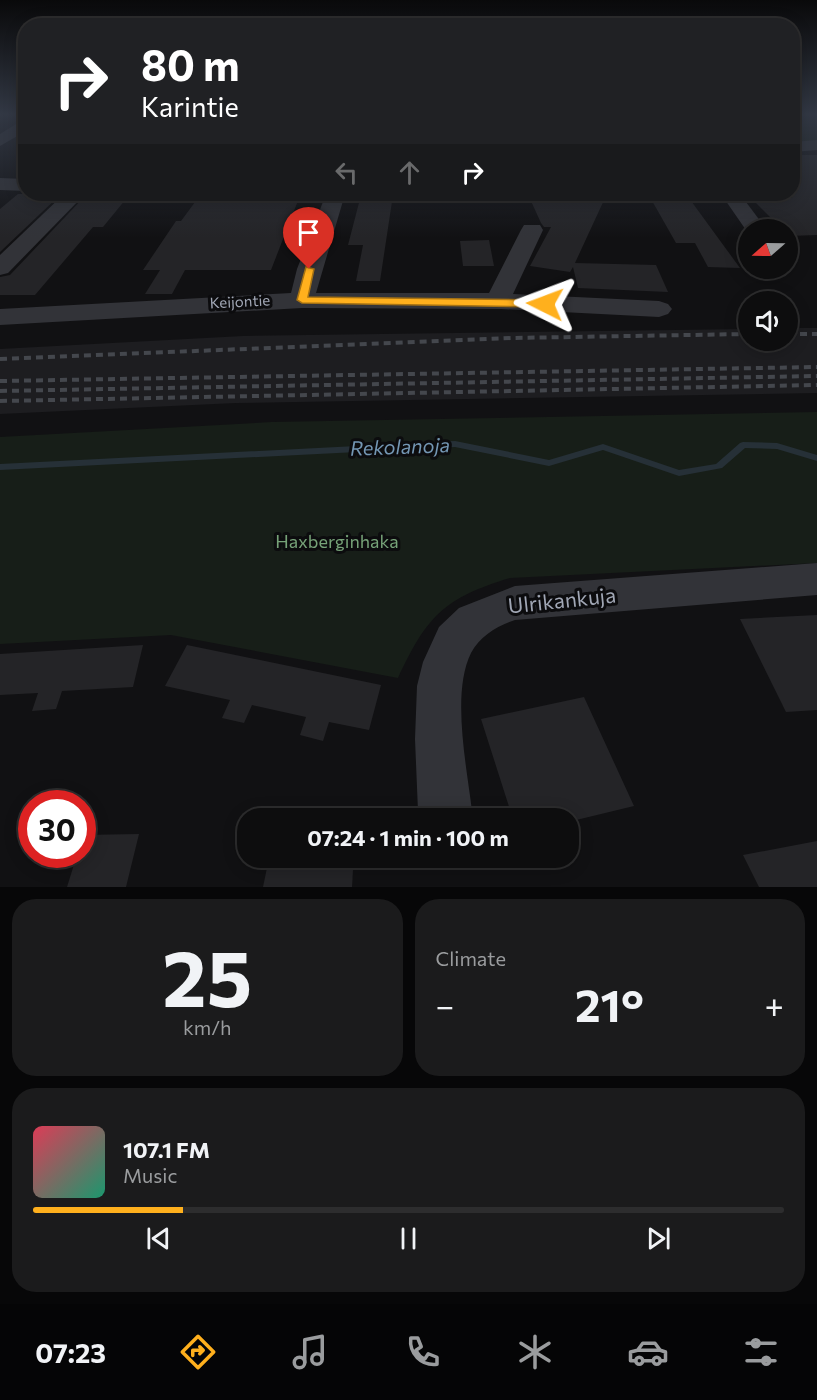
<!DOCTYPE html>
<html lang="en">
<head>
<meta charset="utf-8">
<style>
	:root { --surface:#0d0d0e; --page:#1b1b1c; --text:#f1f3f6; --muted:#9a9c9e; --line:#2d2d2e; --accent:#ffb01d }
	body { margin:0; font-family:Commissioner,sans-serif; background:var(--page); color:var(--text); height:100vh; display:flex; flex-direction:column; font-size:22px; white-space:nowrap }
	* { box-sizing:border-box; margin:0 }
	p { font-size:20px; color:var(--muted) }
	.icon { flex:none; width:33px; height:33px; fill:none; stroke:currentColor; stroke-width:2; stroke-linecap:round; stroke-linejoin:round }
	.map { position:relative; height:887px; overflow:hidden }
	.drawer { display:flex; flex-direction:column; gap:12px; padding:12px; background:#070708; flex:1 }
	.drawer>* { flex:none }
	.banner { position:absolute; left:18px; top:18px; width:782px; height:183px; border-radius:24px; box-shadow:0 3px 15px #0003,0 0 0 2px var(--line); background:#202124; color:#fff; overflow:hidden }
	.needle { width:39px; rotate:250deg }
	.controls { position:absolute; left:738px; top:219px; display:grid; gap:12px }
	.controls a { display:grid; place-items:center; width:60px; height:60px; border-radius:50%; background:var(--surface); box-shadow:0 3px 15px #0003,0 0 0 2px var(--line); font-size:30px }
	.speed { position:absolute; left:18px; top:790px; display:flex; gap:12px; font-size:30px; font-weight:700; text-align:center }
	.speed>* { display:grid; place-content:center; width:78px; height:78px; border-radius:50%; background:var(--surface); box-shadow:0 3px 15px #0003,0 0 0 2px var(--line); line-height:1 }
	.speed .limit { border:9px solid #d22; background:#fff; color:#111 }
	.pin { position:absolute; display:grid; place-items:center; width:51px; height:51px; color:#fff; margin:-62px -26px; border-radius:50% 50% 50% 0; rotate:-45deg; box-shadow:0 0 6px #0007 }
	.pin .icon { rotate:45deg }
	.me { position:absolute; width:66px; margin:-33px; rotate:273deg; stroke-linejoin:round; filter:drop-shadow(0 0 4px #0008) }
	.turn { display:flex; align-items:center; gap:21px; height:126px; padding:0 24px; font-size:27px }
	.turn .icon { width:78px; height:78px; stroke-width:2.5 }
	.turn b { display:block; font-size:42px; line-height:51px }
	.lanes { display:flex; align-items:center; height:57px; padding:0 24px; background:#0003; justify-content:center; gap:30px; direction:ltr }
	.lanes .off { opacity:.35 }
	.big { font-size:45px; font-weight:700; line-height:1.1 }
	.drawer .tile { flex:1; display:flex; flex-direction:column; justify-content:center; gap:9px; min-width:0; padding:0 21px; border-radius:24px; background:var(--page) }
	.drawer .dial { align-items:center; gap:0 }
	.dial b { font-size:78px; line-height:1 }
	.song { display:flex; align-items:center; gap:18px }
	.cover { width:72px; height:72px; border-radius:9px; background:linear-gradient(135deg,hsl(350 70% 55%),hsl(160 70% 35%)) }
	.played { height:6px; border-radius:3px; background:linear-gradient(90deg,var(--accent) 20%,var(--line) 20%) }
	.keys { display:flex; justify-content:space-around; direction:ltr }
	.heat { display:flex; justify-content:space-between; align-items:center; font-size:33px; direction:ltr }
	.drawer .tiles { flex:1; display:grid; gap:12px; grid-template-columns:1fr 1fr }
	.tile:last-child { grid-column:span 2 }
	.trip { position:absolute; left:237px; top:808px; width:342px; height:60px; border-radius:24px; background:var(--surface); box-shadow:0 3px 15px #0003,0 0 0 2px var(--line); font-weight:700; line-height:60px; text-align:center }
	.tab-bar { display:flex; height:96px; justify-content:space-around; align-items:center; background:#050506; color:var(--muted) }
	.tab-bar .icon { width:42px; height:42px }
	.tab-bar .active { color:var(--accent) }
	.tab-bar b { font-size:27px; color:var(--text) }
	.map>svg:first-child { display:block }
	.built { fill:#1d1d20 }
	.green { fill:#171e18 }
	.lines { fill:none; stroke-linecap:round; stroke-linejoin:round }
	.stream { fill:#263037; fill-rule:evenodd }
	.building { fill:#242427 }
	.minor { fill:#323338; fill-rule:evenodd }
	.rail { stroke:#44474d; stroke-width:4; stroke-dasharray:7 5; stroke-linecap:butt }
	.route { fill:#ffb01d; stroke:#a67213; stroke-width:1.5 }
	.labels { text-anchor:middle; stroke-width:6; stroke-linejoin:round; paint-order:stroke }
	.far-street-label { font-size:15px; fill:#a1a7b5; stroke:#0c0c0e }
	.park-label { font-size:18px; fill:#76a278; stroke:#0c0c0e }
	.water-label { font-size:20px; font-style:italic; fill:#7497b4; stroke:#0c0c0e }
	.near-street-label { font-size:21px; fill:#a1a7b5; stroke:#0c0c0e }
</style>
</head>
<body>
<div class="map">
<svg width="817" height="887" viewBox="0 0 817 887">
	<rect width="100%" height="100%" fill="#111113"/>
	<!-- built -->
	<polygon class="built" points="788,328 817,328 817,393 236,403 0,414 0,349 243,336 748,329 748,340 788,340"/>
	<!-- green -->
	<g class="green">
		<polygon points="792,114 817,114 817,141 792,144"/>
		<path d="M 817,412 L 817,563 L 510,578 C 444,598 427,616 398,678 L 171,635 L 0,644 L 0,437 L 272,422 Z"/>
	</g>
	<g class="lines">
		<!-- stream -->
		<polygon class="stream" points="455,441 549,460 603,444 679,470 716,464 740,443 743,442 777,443 817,455 817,461 777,449 745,448 722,468 679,476 603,450 549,466 455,447 0,470 0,464"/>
	</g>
	<!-- building -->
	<g class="building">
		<polygon points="792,155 817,155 817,235 789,236 788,230 783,230 751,198 792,198"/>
		<polygon points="18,194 61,194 0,252 0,209"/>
		<polygon points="87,194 130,194 103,227 93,227 35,295 0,295 0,277 10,275"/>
		<polygon points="201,194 292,194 290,198 299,198 271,270 185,270 172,294 145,294 160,270 143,270 176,221 181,221"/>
		<polygon points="670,194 686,194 740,268 708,267 695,243 676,243 651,199 672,199"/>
		<polygon points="361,195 393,195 380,281 356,281 363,245 348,245"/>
		<polygon points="605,198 575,263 656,265 668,292 578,288 573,267 570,272 530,266 551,227 544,227 541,223 531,201"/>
		<polygon points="489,240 494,266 463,266 460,241"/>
		<polygon points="817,615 817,710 786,712 740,619"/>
		<polygon points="143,645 133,687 62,691 56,709 32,711 38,693 0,695 0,654"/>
		<polygon points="187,645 381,685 369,730 329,722 323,741 300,735 306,717 252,705 244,723 222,718 230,700 165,686"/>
		<polygon points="584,697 634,806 568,822 568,819 513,819 481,719"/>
		<polygon points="139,834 126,887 67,887 77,855 82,855 82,835"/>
		<polygon points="817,841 817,887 759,887 743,855"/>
		<polygon points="268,863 353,870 352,887 263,887"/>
	</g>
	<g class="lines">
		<!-- minor -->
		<g class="minor">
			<polygon points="26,118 26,131 0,146 0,134"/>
			<polygon points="817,140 817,150 792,152 792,142"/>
			<polygon points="0,178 26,179 26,191 0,190"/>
			<polygon points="64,194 85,194 8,273 0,275 0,255"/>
			<polygon points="326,194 345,194 316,293 489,293 521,230 524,225 540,225 543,230 513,294 659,301 668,304 672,309 668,314 659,317 501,309 302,308 0,325 0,309 291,293 297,269"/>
			<polygon points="721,194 740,194 767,230 748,230 748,233"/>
			<path d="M 817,563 L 817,595 L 515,620 C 497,626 480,636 471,653 C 451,693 467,768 472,811 L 468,819 L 422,819 L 418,811 L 415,739 L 417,686 L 423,662 L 439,627 L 459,608 L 515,586 Z"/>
		</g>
		<!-- rail -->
		<g class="rail">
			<polyline points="788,334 817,334"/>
			<polyline points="0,359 512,338 748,334"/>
			<polyline points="0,381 817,367"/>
			<polyline points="0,391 817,376"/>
			<polyline points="0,401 817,385"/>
		</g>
	</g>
	<!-- sky -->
	<linearGradient id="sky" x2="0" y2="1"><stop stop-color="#09090a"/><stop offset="0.48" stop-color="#323844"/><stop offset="1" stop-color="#323844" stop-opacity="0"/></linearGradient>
	<rect width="817" height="238" fill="url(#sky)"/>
	<!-- route -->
	<polygon class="route" points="306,267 314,269 308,297 545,300 551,304 545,307 302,303 297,300"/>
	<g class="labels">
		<!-- far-street labels -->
		<g class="far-street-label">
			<text transform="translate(240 302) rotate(-3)" y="5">Keijontie</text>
		</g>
		<!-- park labels -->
		<g class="park-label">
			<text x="337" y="548">Haxberginhaka</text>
		</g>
		<!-- water labels -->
		<g class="water-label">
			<text transform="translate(400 447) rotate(-2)" y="7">Rekolanoja</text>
		</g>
		<!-- near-street labels -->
		<g class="near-street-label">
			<text transform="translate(562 601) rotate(-6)" y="7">Ulrikankuja</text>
		</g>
	</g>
</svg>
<div class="controls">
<a><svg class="needle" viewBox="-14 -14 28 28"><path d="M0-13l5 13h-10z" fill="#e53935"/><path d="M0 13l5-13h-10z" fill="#9a9c9e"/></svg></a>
<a><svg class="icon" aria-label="sound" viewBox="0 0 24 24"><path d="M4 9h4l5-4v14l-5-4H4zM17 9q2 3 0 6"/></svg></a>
</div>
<div class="speed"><div class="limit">30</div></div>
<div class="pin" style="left:309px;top:269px;background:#d93025"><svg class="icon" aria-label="arrive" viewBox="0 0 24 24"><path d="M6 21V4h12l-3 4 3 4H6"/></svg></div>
<svg class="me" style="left:545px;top:304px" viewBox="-20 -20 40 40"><path d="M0-17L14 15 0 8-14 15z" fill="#ffb01d" stroke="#fff" stroke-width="4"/></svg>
<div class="trip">07:24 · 1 min · 100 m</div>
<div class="banner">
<div class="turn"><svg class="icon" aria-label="right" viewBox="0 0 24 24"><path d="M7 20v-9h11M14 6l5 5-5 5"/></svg><div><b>80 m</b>Karintie</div></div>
<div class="lanes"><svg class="icon off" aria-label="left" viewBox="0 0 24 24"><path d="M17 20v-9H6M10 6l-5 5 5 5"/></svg><svg class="icon off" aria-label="ahead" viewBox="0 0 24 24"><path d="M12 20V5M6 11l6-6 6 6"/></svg><svg class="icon" aria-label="right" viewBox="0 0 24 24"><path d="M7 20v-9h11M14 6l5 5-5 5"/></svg></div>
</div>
</div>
<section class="drawer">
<div class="tiles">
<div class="tile dial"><b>25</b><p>km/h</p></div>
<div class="tile"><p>Climate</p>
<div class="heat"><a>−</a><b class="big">21°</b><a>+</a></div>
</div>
<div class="tile">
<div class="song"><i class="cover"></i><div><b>107.1 FM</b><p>Music</p></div></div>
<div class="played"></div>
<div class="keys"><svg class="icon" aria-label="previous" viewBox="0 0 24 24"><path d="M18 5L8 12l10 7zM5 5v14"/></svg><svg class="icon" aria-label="pause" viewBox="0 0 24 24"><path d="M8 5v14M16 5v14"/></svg><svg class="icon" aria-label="next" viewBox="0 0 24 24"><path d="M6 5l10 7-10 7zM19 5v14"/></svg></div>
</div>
</div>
</section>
<nav class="tab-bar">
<b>07:23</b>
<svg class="icon active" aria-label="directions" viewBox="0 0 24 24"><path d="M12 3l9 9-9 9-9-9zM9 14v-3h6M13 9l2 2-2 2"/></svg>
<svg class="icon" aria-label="music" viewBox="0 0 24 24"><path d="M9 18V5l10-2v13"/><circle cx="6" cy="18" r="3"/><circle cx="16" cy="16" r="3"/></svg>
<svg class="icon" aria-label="phone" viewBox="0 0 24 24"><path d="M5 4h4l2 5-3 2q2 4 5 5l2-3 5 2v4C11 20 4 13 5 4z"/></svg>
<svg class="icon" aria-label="climate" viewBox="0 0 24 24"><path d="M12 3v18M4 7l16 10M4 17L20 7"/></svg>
<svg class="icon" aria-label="car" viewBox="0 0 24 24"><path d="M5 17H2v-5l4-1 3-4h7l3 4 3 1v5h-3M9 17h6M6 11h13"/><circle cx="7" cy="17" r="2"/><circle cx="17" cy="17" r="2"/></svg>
<svg class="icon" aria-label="filters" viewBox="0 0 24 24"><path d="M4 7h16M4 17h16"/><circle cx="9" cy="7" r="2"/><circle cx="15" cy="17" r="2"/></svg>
</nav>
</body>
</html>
